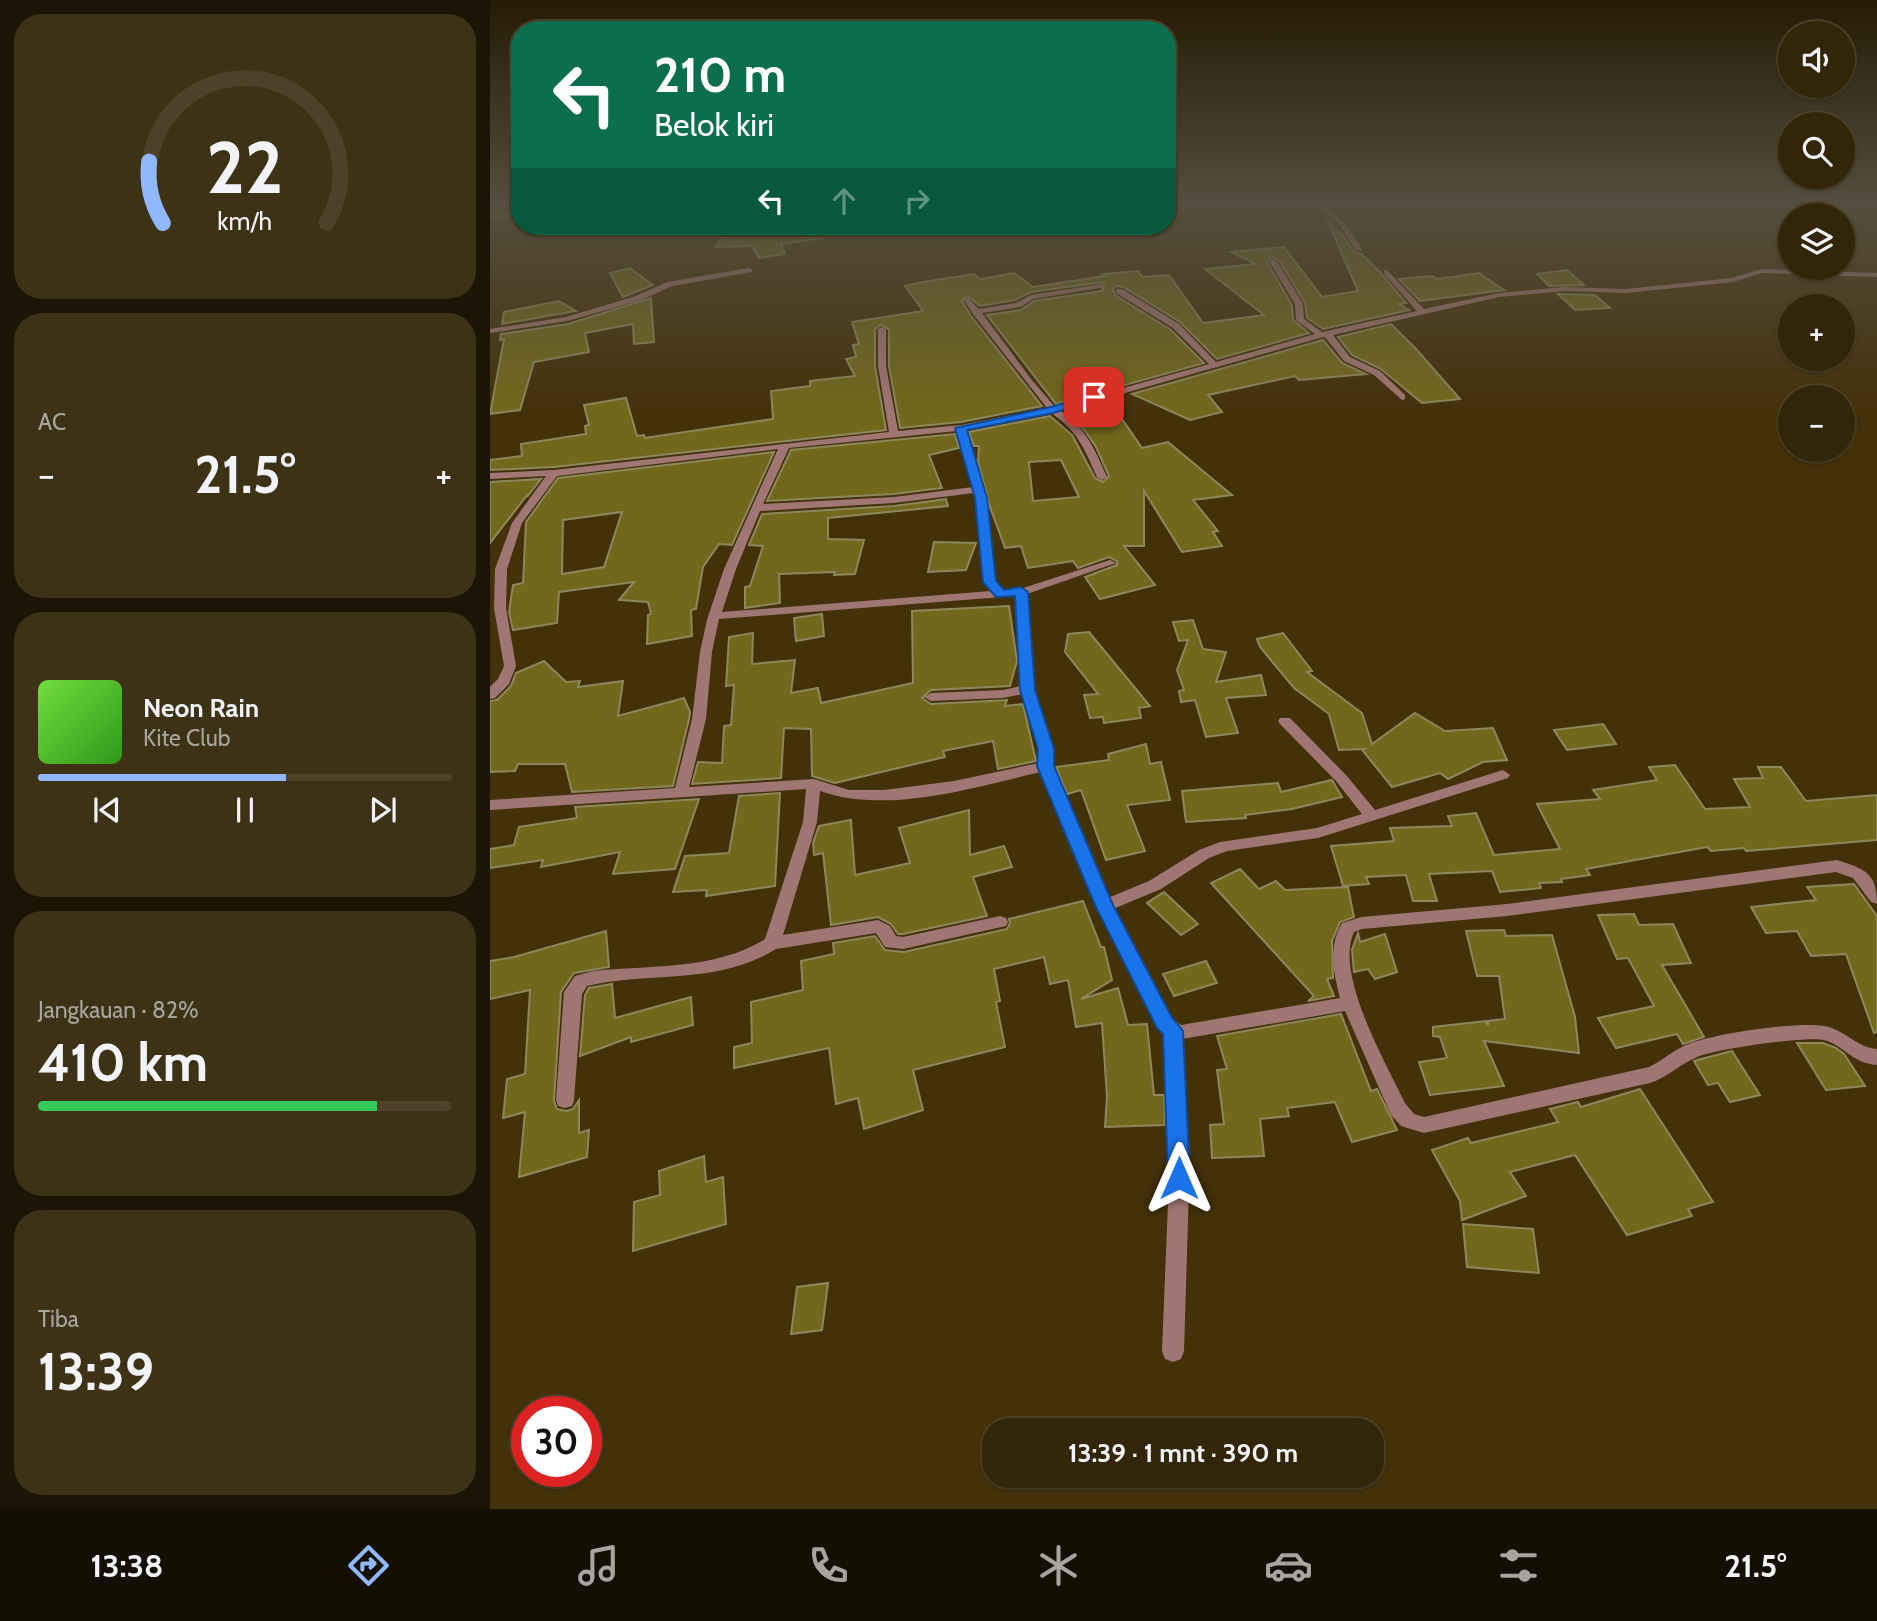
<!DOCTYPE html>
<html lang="id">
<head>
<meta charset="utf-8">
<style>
	:root { --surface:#322508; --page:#3d3116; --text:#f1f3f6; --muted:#a8a59c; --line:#4d4229; --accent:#91b8fd }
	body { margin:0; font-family:Cabin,sans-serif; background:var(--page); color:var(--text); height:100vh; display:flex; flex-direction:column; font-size:26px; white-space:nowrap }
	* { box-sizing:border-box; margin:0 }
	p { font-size:23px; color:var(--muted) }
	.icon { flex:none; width:38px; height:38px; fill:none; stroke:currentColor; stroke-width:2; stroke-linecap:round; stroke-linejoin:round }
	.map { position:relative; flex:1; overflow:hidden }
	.panel { display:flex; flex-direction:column; gap:14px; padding:14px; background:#1c1404; width:490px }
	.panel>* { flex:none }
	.guide { position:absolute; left:21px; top:21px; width:665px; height:214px; border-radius:28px; box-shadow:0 2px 5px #0004,0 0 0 2px var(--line); background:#0b6e4f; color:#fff; overflow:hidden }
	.tools { position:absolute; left:1288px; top:21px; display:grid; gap:14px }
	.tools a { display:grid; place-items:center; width:77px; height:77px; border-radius:50%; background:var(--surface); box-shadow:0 2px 5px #0004,0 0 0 2px var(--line); font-size:35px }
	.speed { position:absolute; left:21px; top:1396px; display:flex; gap:14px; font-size:35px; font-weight:700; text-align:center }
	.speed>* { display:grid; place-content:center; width:91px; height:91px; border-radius:50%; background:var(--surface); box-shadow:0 2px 5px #0004,0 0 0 2px var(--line); line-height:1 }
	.speed .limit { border:10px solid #d22; background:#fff; color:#111 }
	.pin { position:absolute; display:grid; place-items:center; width:60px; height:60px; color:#fff; margin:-30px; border-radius:14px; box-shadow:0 4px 10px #0006 }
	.me { position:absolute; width:77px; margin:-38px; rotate:0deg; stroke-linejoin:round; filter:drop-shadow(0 0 5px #0008) }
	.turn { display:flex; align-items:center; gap:24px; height:147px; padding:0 28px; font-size:32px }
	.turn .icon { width:91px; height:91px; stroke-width:2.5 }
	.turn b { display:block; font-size:49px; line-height:60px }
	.lanes { display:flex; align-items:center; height:66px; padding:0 28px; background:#0003; justify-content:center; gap:35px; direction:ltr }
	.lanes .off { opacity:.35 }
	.big { font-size:52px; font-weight:700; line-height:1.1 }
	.panel .card { flex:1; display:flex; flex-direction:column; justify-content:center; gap:10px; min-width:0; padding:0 24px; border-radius:28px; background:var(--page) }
	.panel .dial { align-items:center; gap:0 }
	.dial svg { height:182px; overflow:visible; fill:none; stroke:var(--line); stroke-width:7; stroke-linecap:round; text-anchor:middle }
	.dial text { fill:var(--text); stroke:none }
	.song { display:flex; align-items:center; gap:21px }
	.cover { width:84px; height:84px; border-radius:10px; background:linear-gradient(135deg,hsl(100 70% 55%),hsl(110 70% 35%)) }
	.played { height:7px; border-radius:4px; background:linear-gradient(90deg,var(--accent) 60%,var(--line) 60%) }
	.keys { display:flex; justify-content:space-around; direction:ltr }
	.heat { display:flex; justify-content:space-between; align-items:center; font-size:38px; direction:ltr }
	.charge { height:10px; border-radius:5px; background:linear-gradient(90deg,#34c759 82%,var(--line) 0) }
	.trip { position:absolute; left:492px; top:1418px; width:402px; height:70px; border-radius:28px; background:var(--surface); box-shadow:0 2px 5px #0004,0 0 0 2px var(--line); font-weight:700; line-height:70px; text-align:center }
	.menu { display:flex; height:112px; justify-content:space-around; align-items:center; background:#140f03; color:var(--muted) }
	.menu .icon { width:49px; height:49px }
	.menu .selected { color:var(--accent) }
	.menu b { font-size:32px; color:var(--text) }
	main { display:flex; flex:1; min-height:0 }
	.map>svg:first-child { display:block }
	.building { fill:#72681c; stroke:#8c875d; stroke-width:2; fill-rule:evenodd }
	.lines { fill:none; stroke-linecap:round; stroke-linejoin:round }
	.street { fill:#a07674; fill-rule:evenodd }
	.route { fill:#1a73e8; stroke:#114b97; stroke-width:2 }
</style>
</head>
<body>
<main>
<section class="panel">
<div class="card dial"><svg viewBox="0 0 100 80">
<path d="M14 69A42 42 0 1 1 86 69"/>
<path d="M14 69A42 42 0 0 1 8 42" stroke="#91b8fd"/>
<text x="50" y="56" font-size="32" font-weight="700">22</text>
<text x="50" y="72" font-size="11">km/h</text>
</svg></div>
<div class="card"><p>AC</p>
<div class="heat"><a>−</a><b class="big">21.5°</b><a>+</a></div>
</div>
<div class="card">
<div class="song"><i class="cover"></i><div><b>Neon Rain</b><p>Kite Club</p></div></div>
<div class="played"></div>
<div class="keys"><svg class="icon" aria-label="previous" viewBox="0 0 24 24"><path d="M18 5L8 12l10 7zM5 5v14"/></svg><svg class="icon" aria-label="pause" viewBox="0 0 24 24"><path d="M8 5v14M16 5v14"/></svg><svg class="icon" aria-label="next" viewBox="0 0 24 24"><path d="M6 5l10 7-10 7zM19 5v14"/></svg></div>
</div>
<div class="card"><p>Jangkauan · 82%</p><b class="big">410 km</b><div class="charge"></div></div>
<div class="card"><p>Tiba</p><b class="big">13:39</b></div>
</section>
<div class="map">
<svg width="1387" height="1509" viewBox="0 0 1387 1509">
	<rect width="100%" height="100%" fill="#43310a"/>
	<!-- building -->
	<g class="building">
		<polygon points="837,220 853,236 864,252 872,254 891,273 916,303 909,304 919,310 833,329 817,318 815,303 789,260 782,257 777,262 802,305 803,320 819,333 727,359 690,322 633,287 626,286 623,289 625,295 681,330 714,363 628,387 602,375 613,391 566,404 497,315 531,310 544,301 612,291 614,282 541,292 525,300 490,306 477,296 472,301 481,316 552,406 471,422 410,428 399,366 399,329 391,325 385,329 385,366 396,430 64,467 0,470 0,460 32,456 31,444 96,434 95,426 99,425 94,405 136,398 147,436 154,435 155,438 283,419 281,391 320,386 320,381 365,376 356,359 366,357 363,345 369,344 362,322 433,311 415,286 433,282 484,274 491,279 524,273 543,287 615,276 612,274 648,271 652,277 679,275 713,323 774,315 715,269 766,264 741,252 794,247 832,297 868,291"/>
		<polygon points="238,226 333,226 333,238 291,244 295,254 269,258 262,246 226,247"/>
		<polygon points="140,268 163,285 133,297 120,273"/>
		<polygon points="1077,270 1094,285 1059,286 1047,274"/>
		<polygon points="989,273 1014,290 930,301 909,279 943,276 947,279"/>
		<polygon points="1068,294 1105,295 1120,308 1085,310"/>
		<polygon points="161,298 164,342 144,344 143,324 95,333 99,352 44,362 30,410 0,414 14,339 10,340 11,334 78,324"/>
		<polygon points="69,301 86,311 12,324 14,312"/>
		<polygon points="901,324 927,350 970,399 932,403 891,369 862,355 848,337"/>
		<polygon points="833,340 852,363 876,374 809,380 805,376 718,395 732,412 700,420 642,394"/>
		<path d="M 619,400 L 652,448 L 678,442 L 742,495 L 703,500 L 728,531 L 723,532 L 732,546 L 692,552 L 654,491 L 654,546 L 634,546 L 665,585 L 610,599 L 595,577 L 627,565 L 627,561 L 619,557 L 588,568 L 583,561 L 538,568 L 531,546 L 515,548 L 500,507 L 488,462 L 489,446 L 484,446 L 479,432 L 560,416 L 582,435 L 605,478 L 613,482 L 619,476 L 606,447 L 595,431 L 577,412 ZM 571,460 L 589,497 L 543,501 L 539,462 Z"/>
		<polygon points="465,434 469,448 439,455 452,488 404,494 277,501 301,450"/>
		<path d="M 284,452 L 242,545 L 229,544 L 213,567 L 206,609 L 201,610 L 202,636 L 157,644 L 158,615 L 161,614 L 158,602 L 129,600 L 144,582 L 69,592 L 67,623 L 23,630 L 19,612 L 23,585 L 33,583 L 36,522 L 68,478 ZM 132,512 L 114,567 L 72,574 L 73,520 Z"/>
		<polygon points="51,479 37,497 38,494 0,543 0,482"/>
		<polygon points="456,499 458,506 338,518 338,539 374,540 365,574 344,575 345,572 289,574 290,603 255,608 255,587 260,586 273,546 259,545 272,514 404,506"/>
		<polygon points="444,542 486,543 476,570 438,572"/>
		<polygon points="519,606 527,661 520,686 441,690 432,698 441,704 517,700 515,706 533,704 546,761 508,769 503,741 453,751 455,757 345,783 322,776 321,729 294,728 291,778 202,784 208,762 232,763 234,726 241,725 244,685 236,686 239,637 263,633 262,664 305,660 301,693 328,688 331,703 423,683 422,611"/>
		<polygon points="332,614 334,636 306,641 304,618"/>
		<polygon points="703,620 713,649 736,652 726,682 771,675 776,695 736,698 748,733 716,737 705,700 691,702 689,691 694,690 687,670 698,640 689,641 683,622"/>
		<polygon points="599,632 660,706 649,708 651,718 614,723 613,717 600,718 594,695 608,694 575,652 578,634"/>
		<polygon points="793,633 822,671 817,672 872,713 882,744 925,713 955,731 1003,728 1017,760 993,762 958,779 950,773 902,787 873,751 875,749 849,750 839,714 804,688 770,647 767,639"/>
		<polygon points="54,661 76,682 90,681 88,687 133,681 128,716 194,698 200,712 199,719 183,786 82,792 75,764 28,764 25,771 0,772 0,701 7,700 21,686 26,673"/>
		<polygon points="1113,724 1126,744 1077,750 1064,730"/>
		<polygon points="656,744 660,764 671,762 680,800 637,805 655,851 616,860 591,790 577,794 566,767 619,760 618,754"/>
		<polygon points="1185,765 1215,809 1260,807 1244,779 1273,778 1268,767 1291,767 1316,801 1387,795 1387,840 1256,851 1254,848 1221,851 1217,847 1096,869 1100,875 1071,879 1072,882 1049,883 1051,888 1010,892 1002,871 939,874 947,901 923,901 916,875 876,877 879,884 853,886 841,846 904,841 900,828 962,826 958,816 986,813 1004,855 1070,849 1047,804 1110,799 1103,790 1167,780 1159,767"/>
		<polygon points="842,780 852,797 802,809 755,815 756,818 696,822 692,791 788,783 791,792"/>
		<polygon points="290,793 285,886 216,896 217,890 183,892 195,856 239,853 249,796"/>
		<polygon points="209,799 185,869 123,874 130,852 51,867 53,860 0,868 0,849 24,845 29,827 87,818 85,807"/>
		<polygon points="479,810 480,855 514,846 522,867 483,877 497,916 413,934 408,934 401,924 388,917 341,925 333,853 324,855 323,843 329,826 361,820 365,875 420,863 409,828"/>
		<polygon points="750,869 769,889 786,881 795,890 858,887 864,917 850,922 842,941 843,978 837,979 844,996 818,1001 824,996 721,883"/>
		<polygon points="1364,884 1387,916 1387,1032 1384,1033 1356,954 1321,956 1307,931 1276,933 1261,907 1326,900 1317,887"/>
		<polygon points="674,892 708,924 691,935 657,903"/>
		<polygon points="593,901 611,947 614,947 622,980 591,999 628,988 638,1025 657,1024 664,1095 674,1095 675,1125 615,1127 617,1097 612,1023 586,1027 578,980 560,984 554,957 504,969 510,1001 506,1002 515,1047 423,1070 433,1110 374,1129 368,1098 346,1104 339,1048 244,1068 244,1047 262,1043 261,1002 313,990 311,961 344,954 343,943 385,936 395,950 414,952 517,929 520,923 519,919"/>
		<polygon points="1144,914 1149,925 1183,924 1201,963 1172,965 1214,1037 1193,1044 1187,1034 1126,1048 1108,1018 1164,1006 1138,958 1127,959 1108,915"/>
		<polygon points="1014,930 1016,936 1062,935 1085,1017 1089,1053 994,1041 1014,1086 940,1095 929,1062 957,1058 950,1037 943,1036 943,1027 996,1021 998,1025 998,1021 1015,1019 1009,976 987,976 976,931"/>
		<polygon points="116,931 119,967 84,973 71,992 64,1101 67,1109 76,1111 83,1109 89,1100 89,1133 99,1130 97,1157 29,1177 35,1112 13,1118 17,1079 35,1074 40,990 0,999 0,961 24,957"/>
		<polygon points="868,933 870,942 895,934 907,972 885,979 878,969 864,972 862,950"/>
		<polygon points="716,961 727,983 684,996 673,974"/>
		<polygon points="122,984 125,1018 201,997 203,1025 141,1042 141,1037 90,1056 95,995 99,988"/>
		<polygon points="851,1014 881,1091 887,1089 907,1130 862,1142 845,1102 797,1108 799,1116 770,1119 774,1156 722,1158 720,1125 734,1124 727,1070 737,1069 727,1036"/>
		<polygon points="1307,1043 1333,1043 1346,1048 1354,1054 1375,1086 1336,1090"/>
		<polygon points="1242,1051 1270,1095 1240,1102 1228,1083 1218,1085 1204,1061"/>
		<polygon points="1150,1089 1223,1202 1198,1209 1202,1216 1137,1235 1085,1155 1020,1172 1036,1196 972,1220 970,1201 942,1150 978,1138 981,1143 1068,1122 1060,1109 1088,1102 1091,1107"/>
		<polygon points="214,1156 216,1182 233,1177 236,1224 143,1251 144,1202 170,1195 169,1171"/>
		<polygon points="973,1224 1043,1229 1049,1273 977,1267"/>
		<polygon points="338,1283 332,1330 301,1334 307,1287"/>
	</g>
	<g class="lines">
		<!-- street -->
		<g class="street">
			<polygon points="0,202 6,202 0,205"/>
			<polygon points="11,202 17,202 18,204 15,206"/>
			<path d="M 823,202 C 840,202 867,236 872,251 L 866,251 L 849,224 Z"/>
			<polygon points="1118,202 1144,202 1099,208 1096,206"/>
			<polygon points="30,212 30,216 0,220 0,216"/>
			<polygon points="152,226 161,226 139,234 134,233"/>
			<path d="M 783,259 L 787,261 L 813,304 L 814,319 L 832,332 L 927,311 L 894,274 L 894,270 L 897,270 L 934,309 L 1009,293 L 1075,287 L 1136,289 L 1242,278 L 1271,269 L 1387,273 L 1387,277 L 1272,273 L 1243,282 L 1136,293 L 1075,291 L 1009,297 L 843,335 L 860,357 L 890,371 L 915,395 L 915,399 L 912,400 L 884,375 L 854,361 L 835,337 L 833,337 L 571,411 C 596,428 605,450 617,477 L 612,480 L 607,477 C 594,448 588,431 561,413 L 476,430 L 496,498 L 504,577 L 513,590 L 530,589 L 620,560 L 626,563 L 537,594 L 545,689 L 563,749 L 563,766 L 618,898 L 659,881 L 709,850 L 730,842 L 827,828 L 872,814 L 846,781 L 790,724 L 788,721 L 790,718 L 800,718 L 856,775 L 885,810 L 1013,770 L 1020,775 L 1018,778 L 828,838 L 737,851 L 719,858 L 671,889 L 623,909 L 680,1017 L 691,1025 L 850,998 C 843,970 838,948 852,923 L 872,917 L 1017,904 L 1347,860 C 1375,869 1387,873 1387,904 L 1381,902 L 1363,878 L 1346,872 L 1017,916 L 872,929 L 864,932 C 844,974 896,1063 915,1103 L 924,1114 L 934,1117 L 1159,1067 C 1172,1061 1182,1051 1196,1045 C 1220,1034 1308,1021 1334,1026 C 1354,1029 1367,1048 1387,1049 L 1387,1065 C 1361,1063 1354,1045 1334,1040 C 1315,1036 1225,1049 1207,1057 C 1190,1064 1178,1077 1160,1083 L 934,1133 L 911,1126 L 901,1115 L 855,1011 L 692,1039 L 700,1154 L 694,1351 L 691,1359 L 683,1362 L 675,1359 L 672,1351 L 680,1154 L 674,1034 L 668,1027 L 606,906 L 551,772 C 484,787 398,815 330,791 L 327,822 L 293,935 L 388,920 L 400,926 L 406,936 L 413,937 L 510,916 L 516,918 L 518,922 L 516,926 L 413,949 L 395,947 L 386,933 L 286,949 C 227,986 159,971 97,986 L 92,994 L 84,1100 L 82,1106 L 75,1108 L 68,1106 L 66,1100 L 74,992 L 85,976 L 103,971 C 159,965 226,970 275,939 L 313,822 L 316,789 L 0,810 L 0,800 L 185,788 L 202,719 L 210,652 L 217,620 L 234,569 L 288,449 L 67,476 L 32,523 L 17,569 L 16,608 L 26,666 L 19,684 L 5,698 L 0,699 L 0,687 L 8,679 L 14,666 L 4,608 L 5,569 L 22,523 L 56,476 L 0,479 L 0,473 L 64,470 L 399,432 L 388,366 L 388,329 L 392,327 L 396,329 L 396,366 L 408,431 L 471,425 L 557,408 L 483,314 L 474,300 L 478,298 L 489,309 L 526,303 L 541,295 L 612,284 L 612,288 L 609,288 L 543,299 L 531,307 L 492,313 L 541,379 L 565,407 L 719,364 L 683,328 L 626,293 L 626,289 L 632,289 L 689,324 L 726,362 L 825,334 L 806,320 L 805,304 L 779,261 ZM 467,431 L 483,487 L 404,497 L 273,504 L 299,448 ZM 484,493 L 492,577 L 501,591 L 232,612 L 246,569 L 270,511 L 404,503 ZM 525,596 L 531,686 L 513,690 L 441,693 L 434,697 L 441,701 L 513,698 L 533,694 L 549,749 L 549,763 L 464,781 L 394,790 L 359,790 L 324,779 L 199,787 L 216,719 L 222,652 L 229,619 Z"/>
			<polygon points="259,268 263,270 262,272 182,286 149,301 77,321 0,333 0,329 76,317 143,297 177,282"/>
		</g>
	</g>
	<!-- sky -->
	<linearGradient id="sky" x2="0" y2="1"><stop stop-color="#251b06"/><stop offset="0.49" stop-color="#554e3e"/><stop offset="1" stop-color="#554e3e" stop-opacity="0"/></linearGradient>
	<rect width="1387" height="413" fill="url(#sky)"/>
	<!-- route -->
	<polygon class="route" points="604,394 608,395 608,400 563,413 477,430 497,498 506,581 514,590 531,587 538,592 545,690 564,749 564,766 623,905 681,1016 693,1031 700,1178 697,1186 689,1189 681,1186 678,1178 673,1034 667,1028 605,905 547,766 548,749 530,690 525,596 506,597 493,582 485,498 465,428 561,407"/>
</svg>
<div class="tools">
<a><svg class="icon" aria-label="sound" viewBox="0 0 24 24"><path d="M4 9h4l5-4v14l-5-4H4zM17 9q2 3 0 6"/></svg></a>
<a><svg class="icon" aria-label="search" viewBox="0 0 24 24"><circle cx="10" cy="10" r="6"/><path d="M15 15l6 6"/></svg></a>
<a><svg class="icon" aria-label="layers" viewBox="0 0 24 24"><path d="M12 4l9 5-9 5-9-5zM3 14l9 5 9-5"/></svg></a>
<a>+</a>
<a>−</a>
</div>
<div class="speed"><div class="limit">30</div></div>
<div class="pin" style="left:604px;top:397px;background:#d93025"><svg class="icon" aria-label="arrive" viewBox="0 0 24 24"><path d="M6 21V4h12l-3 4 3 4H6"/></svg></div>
<svg class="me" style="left:689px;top:1178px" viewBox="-20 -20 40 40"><path d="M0-17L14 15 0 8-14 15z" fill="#1a73e8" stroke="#fff" stroke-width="4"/></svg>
<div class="trip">13:39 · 1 mnt · 390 m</div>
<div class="guide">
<div class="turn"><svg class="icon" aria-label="left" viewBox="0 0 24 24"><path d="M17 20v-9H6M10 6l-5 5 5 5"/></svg><div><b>210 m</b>Belok kiri</div></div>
<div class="lanes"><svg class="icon" aria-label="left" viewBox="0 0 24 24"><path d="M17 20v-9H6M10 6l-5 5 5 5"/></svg><svg class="icon off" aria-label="ahead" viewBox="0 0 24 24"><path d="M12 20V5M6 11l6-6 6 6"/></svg><svg class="icon off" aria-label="right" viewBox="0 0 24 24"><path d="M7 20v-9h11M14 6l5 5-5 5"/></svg></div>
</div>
</div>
</main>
<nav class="menu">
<b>13:38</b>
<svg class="icon selected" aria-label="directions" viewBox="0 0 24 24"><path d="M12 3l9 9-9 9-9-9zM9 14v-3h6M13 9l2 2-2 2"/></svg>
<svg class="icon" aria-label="music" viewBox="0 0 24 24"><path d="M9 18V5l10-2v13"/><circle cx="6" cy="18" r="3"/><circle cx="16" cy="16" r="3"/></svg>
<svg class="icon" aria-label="phone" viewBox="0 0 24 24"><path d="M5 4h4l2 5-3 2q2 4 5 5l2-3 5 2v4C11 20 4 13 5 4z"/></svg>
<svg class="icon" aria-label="climate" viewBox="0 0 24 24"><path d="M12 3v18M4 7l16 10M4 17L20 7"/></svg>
<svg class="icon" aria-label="car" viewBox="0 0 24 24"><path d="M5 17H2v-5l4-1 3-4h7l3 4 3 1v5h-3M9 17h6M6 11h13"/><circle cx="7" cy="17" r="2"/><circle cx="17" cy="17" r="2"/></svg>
<svg class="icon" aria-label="filters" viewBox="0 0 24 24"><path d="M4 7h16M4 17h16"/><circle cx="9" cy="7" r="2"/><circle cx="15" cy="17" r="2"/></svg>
<b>21.5°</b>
</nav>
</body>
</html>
